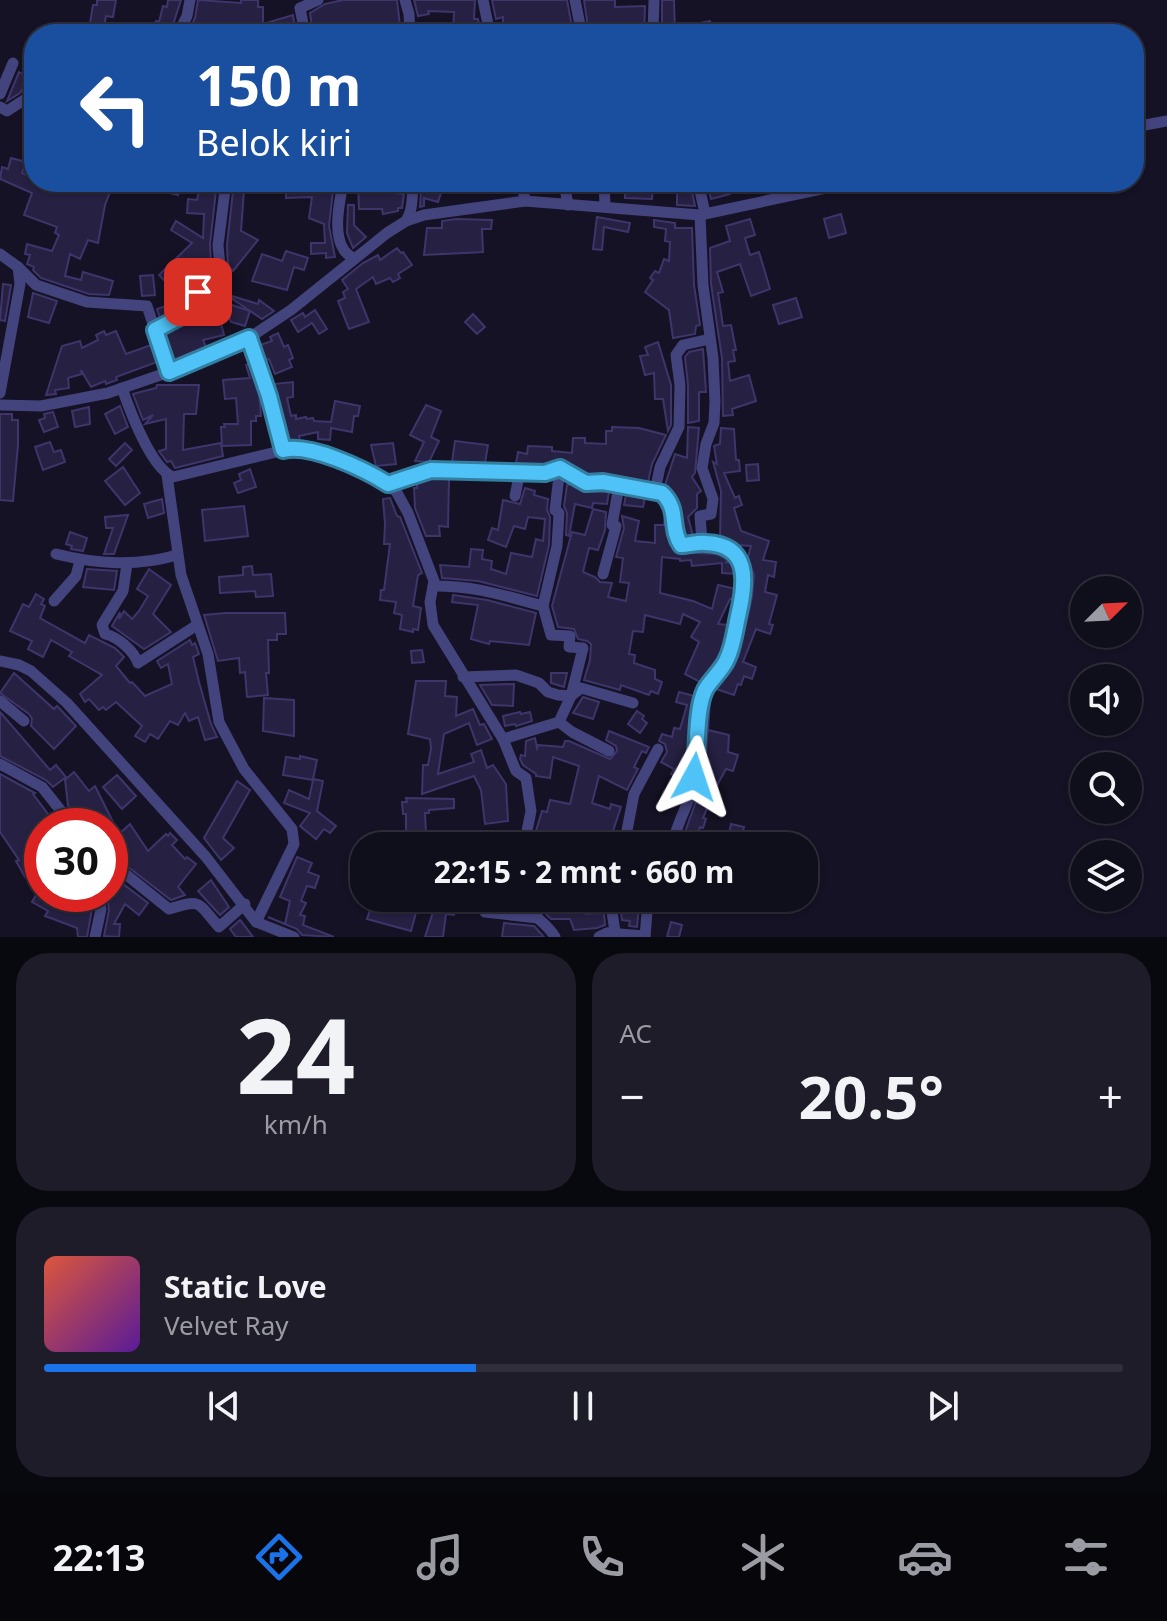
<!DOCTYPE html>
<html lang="id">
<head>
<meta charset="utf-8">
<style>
	:root { --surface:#0f0e1b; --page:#1d1c28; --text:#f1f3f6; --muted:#9b9ca3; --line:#2f2e3a; --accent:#1a73e8 }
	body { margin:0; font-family:"Noto Sans",sans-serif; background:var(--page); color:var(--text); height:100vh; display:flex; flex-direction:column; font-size:30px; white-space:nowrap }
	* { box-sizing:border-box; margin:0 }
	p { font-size:26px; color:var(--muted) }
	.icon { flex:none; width:44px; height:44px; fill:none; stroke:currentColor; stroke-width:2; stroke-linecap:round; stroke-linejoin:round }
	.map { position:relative; height:937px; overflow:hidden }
	.panel { display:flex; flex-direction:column; gap:16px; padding:16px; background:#08080f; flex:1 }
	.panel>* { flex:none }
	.banner { position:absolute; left:24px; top:24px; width:1120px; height:168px; border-radius:32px; box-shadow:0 2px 6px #0004,0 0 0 2px var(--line); background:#1a4fa0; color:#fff; overflow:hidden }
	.needle { width:52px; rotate:66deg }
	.tools { position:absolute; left:1070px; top:576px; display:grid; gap:16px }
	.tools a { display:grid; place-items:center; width:72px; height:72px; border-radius:50%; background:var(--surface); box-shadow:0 2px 6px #0004,0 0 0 2px var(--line); font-size:40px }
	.speed { position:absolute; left:24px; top:808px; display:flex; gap:16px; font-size:40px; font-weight:700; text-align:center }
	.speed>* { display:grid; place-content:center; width:104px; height:104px; border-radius:50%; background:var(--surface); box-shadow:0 2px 6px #0004,0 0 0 2px var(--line); line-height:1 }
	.speed .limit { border:12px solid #d22; background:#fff; color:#111 }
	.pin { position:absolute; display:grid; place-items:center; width:68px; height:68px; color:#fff; margin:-34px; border-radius:16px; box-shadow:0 4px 12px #0006 }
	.me { position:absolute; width:88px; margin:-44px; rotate:5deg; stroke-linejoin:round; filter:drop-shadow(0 0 6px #0008) }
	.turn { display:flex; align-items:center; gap:28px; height:168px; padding:0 40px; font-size:36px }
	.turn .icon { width:104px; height:104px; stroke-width:2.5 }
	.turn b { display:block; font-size:56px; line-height:68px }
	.big { font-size:60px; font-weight:700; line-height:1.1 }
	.panel .tile { flex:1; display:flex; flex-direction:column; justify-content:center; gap:12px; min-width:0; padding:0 28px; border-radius:32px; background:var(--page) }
	.panel .dial { align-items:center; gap:0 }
	.dial b { font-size:104px; line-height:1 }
	.song { display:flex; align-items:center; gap:24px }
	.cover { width:96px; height:96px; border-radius:12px; background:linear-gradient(135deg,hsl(10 70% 55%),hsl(270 70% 35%)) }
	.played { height:8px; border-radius:4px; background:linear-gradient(90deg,var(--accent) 40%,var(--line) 40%) }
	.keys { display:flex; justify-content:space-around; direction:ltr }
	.heat { display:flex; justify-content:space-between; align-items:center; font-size:44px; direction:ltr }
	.panel .tiles { flex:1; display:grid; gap:16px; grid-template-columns:1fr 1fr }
	.tile:last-child { grid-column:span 2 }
	.trip { position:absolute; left:350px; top:832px; width:468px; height:80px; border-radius:32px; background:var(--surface); box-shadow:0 2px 6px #0004,0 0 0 2px var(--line); font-weight:700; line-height:80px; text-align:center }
	.tabs { display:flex; height:128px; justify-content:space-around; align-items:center; background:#06060b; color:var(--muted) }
	.tabs .icon { width:56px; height:56px }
	.tabs .selected { color:var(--accent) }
	.tabs b { font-size:36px; color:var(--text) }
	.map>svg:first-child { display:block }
	.building { fill:#262042; stroke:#3e356b; stroke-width:2 }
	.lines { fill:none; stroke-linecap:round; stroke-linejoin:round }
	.minor { stroke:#43437d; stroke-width:11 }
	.route-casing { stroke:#337fa1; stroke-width:20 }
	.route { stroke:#4fc3f7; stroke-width:14 }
</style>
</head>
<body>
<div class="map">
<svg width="1167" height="937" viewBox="0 0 1167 937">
	<rect width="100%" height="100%" fill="#141224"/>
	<!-- building -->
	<g class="building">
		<polygon points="97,0 116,0 113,17 106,16 104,26 90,23 93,5 97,5"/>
		<polygon points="168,0 181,0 170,34 153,34 156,21 159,22 163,6 167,7"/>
		<polygon points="198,0 241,3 241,0 258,0 258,7 263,7 263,24 293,15 296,34 226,34 226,26 200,24 199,34 188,34 195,18"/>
		<polygon points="343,0 397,0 401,34 376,33 376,24 350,23 350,34 313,34 310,13 325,4"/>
		<polygon points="414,0 475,0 474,19 478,19 481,34 453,34 454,12 428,11 429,14 418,16"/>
		<polygon points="492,0 567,0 572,27 581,33 588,27 584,0 615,0 615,7 645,6 644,34 503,34 503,17 496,19"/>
		<polygon points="662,0 674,0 675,33 662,33"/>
		<polygon points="710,21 713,34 693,34 691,25"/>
		<polygon points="19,72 29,78 20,93 7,101"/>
		<polygon points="11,158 26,162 22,173 34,178 34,182 74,182 86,186 87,182 114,182 105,205 98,243 88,240 80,259 70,254 65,276 81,280 83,272 113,281 109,295 89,294 41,278 33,270 34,267 27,264 30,255 25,254 27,244 52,251 59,235 55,233 57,227 24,215 32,193 0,179 2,167 8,169"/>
		<polygon points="164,182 182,182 178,195 161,191"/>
		<polygon points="201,182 217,182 210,244 211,263 184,293 176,293 159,275 192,243 171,230 176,221 203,238 204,214 187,213 188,199 197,200"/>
		<polygon points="234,182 263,182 262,192 244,190 241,231 258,240 233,271 228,267 227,245"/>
		<polygon points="278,182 334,182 329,226 335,257 326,258 326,253 311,254 311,243 325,243 324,224 309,218 312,197 286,198 286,191 278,192"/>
		<polygon points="384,182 385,192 404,194 402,208 398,208 398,211 383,214 382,209 359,209 358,183"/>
		<polygon points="430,182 459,182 459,193 430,184"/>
		<polygon points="573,182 592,182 592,193 574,192"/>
		<polygon points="625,182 653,182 652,199 625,198"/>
		<polygon points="677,182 690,182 695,206 677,205"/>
		<polygon points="707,182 727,182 730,194 711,199"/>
		<polygon points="442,190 438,202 424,198 424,206 420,207 421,191"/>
		<polygon points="348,205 354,205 354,225 366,237 353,248 347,233"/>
		<polygon points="841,214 846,233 829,238 824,219"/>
		<polygon points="597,217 630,223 628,232 604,227 602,250 593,249"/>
		<polygon points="456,219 492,220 491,229 482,229 483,252 424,255 427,228 442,228 442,221"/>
		<polygon points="750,219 755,235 745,238 750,255 759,252 770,289 751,296 740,264 717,272 723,292 718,293 723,326 731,325 736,350 733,350 735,361 728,362 730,381 749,375 756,401 732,409 733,415 723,416 722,358 711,284 710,248 730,241 726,226"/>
		<polygon points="654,220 675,223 675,228 692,228 694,285 700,325 696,326 695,334 673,338 669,310 645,292 653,280 650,278 655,271 659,273 664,259 669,261 670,242 665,241 666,229 654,227"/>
		<polygon points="397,248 401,253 403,252 412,265 398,274 400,278 393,282 390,278 376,284 373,277 356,289 369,322 349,329 338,301 345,298 343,292 348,289 342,280 363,263 378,255 380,260"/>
		<polygon points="286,251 308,258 304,270 294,267 287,290 252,281 262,254 282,261"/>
		<polygon points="153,275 155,295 142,296 140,276"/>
		<polygon points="3,284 11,285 5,321 0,320"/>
		<polygon points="214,284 229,288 223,302 207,295 208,290"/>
		<polygon points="33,293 57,301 49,323 28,317"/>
		<polygon points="232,296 258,304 259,300 274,311 262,319 231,298"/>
		<polygon points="796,298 802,317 779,324 773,305"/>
		<polygon points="182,300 183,306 160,318 157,309"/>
		<polygon points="232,305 250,311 245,326 231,322 228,315"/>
		<polygon points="315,310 327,329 319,334 312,323 298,332 291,320 303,313 305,317"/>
		<polygon points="473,314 485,327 477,334 465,322"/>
		<polygon points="220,319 224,335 203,340 206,347 174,360 165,334 192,320 194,325"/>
		<polygon points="104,331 106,335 116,331 126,354 151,345 157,362 116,377 117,380 106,384 105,381 91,387 81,370 82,374 68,378 69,388 55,390 56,394 46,395 62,346 80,341 82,348 98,340 96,335"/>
		<polygon points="278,333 284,347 288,345 293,358 289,360 292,367 275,374 269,359 266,360 260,345 272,341 270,337"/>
		<polygon points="658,342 671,385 671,425 668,431 663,399 655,399 654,373 645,375 640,356 648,355 645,347"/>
		<polygon points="703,349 706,392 699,392 699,421 688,423 688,385 685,357 689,352"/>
		<polygon points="249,364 259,392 261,416 256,416 256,421 251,421 251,445 222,446 221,427 225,427 224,424 238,424 236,398 225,399 223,380 250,378 246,365"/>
		<polygon points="293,382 293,397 287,398 291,416 296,415 296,419 306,417 307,419 313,418 314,421 331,422 335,401 360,406 358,416 354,416 352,432 331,428 330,440 318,439 318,432 299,436 300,440 289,440 274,384"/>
		<polygon points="157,385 199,385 196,414 184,414 183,450 221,443 223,456 175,468 171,461 167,462 159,451 166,449 166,419 145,424 153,415 143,420 133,394 156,388"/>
		<polygon points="426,405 441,411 431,437 439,441 429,462 415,461 424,442 410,435"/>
		<polygon points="120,406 128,427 115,434 105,414"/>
		<polygon points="89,407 90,424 75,427 72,411"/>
		<polygon points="53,412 58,427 44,432 39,420 45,418 44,414"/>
		<polygon points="0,414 12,414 12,420 18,420 18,445 13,501 0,500"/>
		<polygon points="612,427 639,428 666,435 652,464 648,482 605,474 588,474 562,460 544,464 516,463 518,452 527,454 528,446 552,447 552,451 572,453 573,438 585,438 585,443 606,444 606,431 612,431"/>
		<polygon points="688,427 699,428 695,473 692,477 701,491 697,494 697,508 688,517 693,536 686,536 679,502 665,485 675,454 687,458"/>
		<polygon points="721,428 734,429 736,460 739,460 740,471 724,473 735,498 739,496 742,505 734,508 741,531 769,541 763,560 776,562 774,577 768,575 765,592 777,595 769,624 773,625 770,634 756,629 743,662 756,667 752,679 744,676 741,685 738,684 734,695 716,689 733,668 739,655 752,597 754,575 748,557 751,546 737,545 720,538 721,491 713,462 717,464 714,446 720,444"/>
		<polygon points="455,441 488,445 485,463 452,462"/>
		<polygon points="50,442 54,452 61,450 65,462 43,470 35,447"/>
		<polygon points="125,443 132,450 116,466 109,459"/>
		<polygon points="393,443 396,464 376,466 371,445"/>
		<polygon points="758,464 759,480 747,481 746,465"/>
		<polygon points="123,467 140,493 125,505 105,481"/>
		<polygon points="250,469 256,487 238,493 234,483 241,480 239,474"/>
		<polygon points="432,479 449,479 448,527 439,526 440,536 426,536 415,508 414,488 417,488 417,484"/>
		<polygon points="570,484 586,491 609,492 607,504 593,503 592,508 575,504 569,536 566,535 567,513 564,506 567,485"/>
		<polygon points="525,488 535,491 534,495 548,499 547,510 550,517 549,545 537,596 478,581 442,578 440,565 469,567 471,549 483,550 482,559 492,561 491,569 506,574 511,553 532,557 536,539 543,541 545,519 528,517 525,529 514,526 506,547 488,540 492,528 498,530 503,500 520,504"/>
		<polygon points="626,495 645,498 643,507 624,505"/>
		<polygon points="390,498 397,516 400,517 422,573 418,575 413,606 421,608 418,630 413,629 413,632 400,629 402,615 394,613 396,602 380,600 381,590 384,590 390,544 384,544 385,524 383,499"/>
		<polygon points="162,499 164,513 148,518 144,504"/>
		<polygon points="244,506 248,536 205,541 202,510"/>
		<polygon points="593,509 606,512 605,530 598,550 589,548 583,572 595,577 600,582 612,583 608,597 626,601 629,583 620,582 623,558 616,557 624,528 622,516 639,521 635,541 655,543 655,525 664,525 665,516 669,541 676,552 717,554 730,561 725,562 732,563 734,567 736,574 722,573 722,563 692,566 691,560 680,561 680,559 662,557 660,593 693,601 712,609 718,585 736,589 734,600 730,599 718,624 728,625 723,650 700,682 685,674 699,642 691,637 700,622 683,614 680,624 645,615 643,632 633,631 629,654 635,655 634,663 655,670 655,679 662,682 658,694 651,691 649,695 621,685 620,690 584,680 590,660 591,644 587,641 578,639 574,629 558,627 552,606 572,532 585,535"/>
		<polygon points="128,515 114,554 104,554 113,528 106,528 105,517"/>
		<polygon points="70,532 87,538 83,551 71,549 72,546 66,544"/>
		<polygon points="252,566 253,575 271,574 273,596 256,597 255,591 220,593 219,577 243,575 243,567"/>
		<polygon points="87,569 117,571 114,590 83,587"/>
		<polygon points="149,569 171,585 153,614 171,632 144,649 112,626 120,612 119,619 124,611 132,619 139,611 148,596 137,589"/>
		<polygon points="36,594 44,599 41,604 45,606 40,618 85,643 89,635 115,648 124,657 116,666 130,683 132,682 145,696 172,684 168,664 161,668 157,661 190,640 192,645 195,643 199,654 193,657 199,682 211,724 217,737 205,740 198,717 189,721 185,713 178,725 170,721 158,739 150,734 145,742 135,736 142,726 116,702 106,710 103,707 99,710 89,699 85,702 80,694 102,675 69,656 72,652 51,640 43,657 28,649 32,641 10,631 23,604 29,607"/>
		<polygon points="453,595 487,600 536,613 529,645 490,641 489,644 471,639 478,605 452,602"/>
		<polygon points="226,613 285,613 286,634 277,634 277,640 268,640 269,673 266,673 268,695 247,697 245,672 240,673 239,658 218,661 204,615"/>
		<polygon points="422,650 424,662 412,663 411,651"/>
		<polygon points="14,673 54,709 57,706 76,726 54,749 31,726 32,719 29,714 0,693"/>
		<polygon points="551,673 567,673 564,687 551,683"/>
		<polygon points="416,681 446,681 445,696 457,697 456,716 473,709 480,725 484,724 492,739 477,745 469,723 444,734 438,774 474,762 471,754 481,750 487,768 493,765 506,784 508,821 485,824 481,790 474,776 422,794 423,765 428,765 431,749 430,739 408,734"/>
		<polygon points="514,684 513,706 492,705 480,685"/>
		<polygon points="679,692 694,696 689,753 680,795 667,788 674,776 671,774 674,769 661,762 667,752 665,744 659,741 662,734 672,737 674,728 680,729 687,705 676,702"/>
		<polygon points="583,697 599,702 593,719 573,713"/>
		<polygon points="264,698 294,700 294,736 263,731"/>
		<polygon points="710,701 708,730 729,735 728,752 738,755 733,771 726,769 715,789 703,818 706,819 703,828 700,827 697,836 685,832 704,779"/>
		<polygon points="637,711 644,716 642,719 647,723 640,733 628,724"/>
		<polygon points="0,712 50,770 56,765 66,777 53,787 46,780 0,756"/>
		<polygon points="520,712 521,714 530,712 532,721 516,726 515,724 505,726 503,716"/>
		<polygon points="609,731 649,747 646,753 642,751 634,767 638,769 627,790 599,776 592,803 610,809 611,804 621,807 613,831 618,832 616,846 559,846 560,844 541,841 542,835 535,834 542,811 547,812 550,800 570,804 579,766 553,757 550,778 536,776 536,774 523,765 520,759 521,755 525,756 526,741 535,738 537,748 538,745 563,747 565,741 569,741 610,759 617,751 616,746 606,740"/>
		<polygon points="300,756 317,760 313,779 323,781 317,811 336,826 330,833 324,829 316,839 300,826 310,813 284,803 289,790 309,799 313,780 283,775 286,757 300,759"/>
		<polygon points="74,772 89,791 95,786 119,834 130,824 148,851 166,834 168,836 170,833 177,840 172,845 185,859 187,857 196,864 178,887 185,895 171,900 114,856 110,851 110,826 92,826 86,813 75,814 68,805 65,780"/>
		<polygon points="0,774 35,793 33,794 57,826 42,826 32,835 42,850 42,867 25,877 16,861 19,860 0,832"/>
		<polygon points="117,775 136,796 122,809 103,787"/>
		<polygon points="237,781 250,790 223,838 234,848 221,860 204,838"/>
		<polygon points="406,798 454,799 454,808 429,810 429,813 425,813 426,834 406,834 406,814 403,814 402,802 407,802"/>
		<polygon points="731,824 744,827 743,831 747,832 743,846 727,843"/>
		<polygon points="297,857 312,863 308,872 319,876 315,888 307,886 301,901 306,903 300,915 305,916 303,925 334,937 302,935 297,929 268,917 285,924 290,901 280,897"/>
		<polygon points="110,874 148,903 139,915 125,904 114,924 120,924 119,937 104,936 109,910 107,894 110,894"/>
		<polygon points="211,880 229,907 220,915 198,891"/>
		<polygon points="39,890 42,894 54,898 57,894 70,897 73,894 90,894 92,909 87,937 78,937 77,928 45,916 48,911 32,902"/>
		<polygon points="393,898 433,901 433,898 457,898 454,915 446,914 443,937 425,937 433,912 417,909 411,931 367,919 372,904 391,905"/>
		<polygon points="546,898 586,898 586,914 604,913 605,925 597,928 574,930 570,919 551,919 546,914"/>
		<polygon points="625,901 628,905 639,907 637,927 629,926 630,921 622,920 621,912 624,912"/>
		<polygon points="240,920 241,921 253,937 236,937 230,929"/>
		<polygon points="671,922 682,925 679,937 667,937"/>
		<polygon points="504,923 534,926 544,937 502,937"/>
	</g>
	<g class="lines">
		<!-- minor -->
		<g class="minor">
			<polyline points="405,0 409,14 410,34"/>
			<polyline points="483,0 490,34"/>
			<polyline points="575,0 580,25"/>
			<polyline points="178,34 187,16 190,0"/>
			<polyline points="305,34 300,8 318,0"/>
			<polyline points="653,34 654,0"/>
			<polyline points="0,94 13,63"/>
			<polyline points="0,107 7,111 24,100 34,100"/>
			<polyline points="1134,127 1167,121"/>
			<path d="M 343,182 C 340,201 332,233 344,250 C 346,254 351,256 354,259"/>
			<polyline points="522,182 525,201"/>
			<polyline points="564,182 568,205"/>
			<polyline points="604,182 605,206"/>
			<polyline points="698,182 705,213"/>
			<polyline points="700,215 703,285 713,358 715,402 714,423 706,444 702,468 713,499 711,514 700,516 702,542"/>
			<path d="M 406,221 C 414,208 411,196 414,182"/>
			<polyline points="0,254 18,267 36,285 87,302 147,306 169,372"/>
			<polyline points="155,330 197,308 200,286 220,267 218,245 226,182"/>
			<polyline points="249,338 269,396 283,450"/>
			<path d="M 122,388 C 130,411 151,468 173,477 L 293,448 L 302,448 L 359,469 L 396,491 L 408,513 L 434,581 L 430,602 L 433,625 L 503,739 L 516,771 L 526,778 L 531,811 L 524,846"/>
			<polyline points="0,393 20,284 18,267"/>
			<polyline points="0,405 41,406 108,393 169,372 249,338 291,310 387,233 406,221 424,215 525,201 700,215 854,182"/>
			<polyline points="167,475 181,575 208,654 219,722 244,769 292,829 294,844 256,922"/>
			<path d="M 388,484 L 431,470 L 545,473 L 560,468 L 586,483 L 603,482 L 662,493 C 680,510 669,527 681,545 C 717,543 751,543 744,592 C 743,601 739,608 738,616 C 735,631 734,650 726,663 C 721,671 707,685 704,692 C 693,723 703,758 693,789 C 686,808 676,826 672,846"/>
			<polyline points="655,491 660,467 679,427 680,385 676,355 683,345 710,339"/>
			<polyline points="515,496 520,471"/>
			<path d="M 56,554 C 97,564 136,567 177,555"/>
			<path d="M 127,564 L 123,591 L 102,625 L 105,634 C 118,637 134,651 138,663 L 197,625"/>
			<polyline points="603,574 615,530 616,526 612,525 619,486"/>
			<path d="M 433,586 C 478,586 501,595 543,606 L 551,635 L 570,636 L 569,647 L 583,648 L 571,696 L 559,722"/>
			<polyline points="54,601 76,576 80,560"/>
			<polyline points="543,606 557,546 559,513 555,510 560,468"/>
			<polyline points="0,661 19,665 31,671 67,703 206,857 256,922 294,937"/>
			<polyline points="463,677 516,675 539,683 548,692 558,695 571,696 581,688 633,703"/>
			<polyline points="0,701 24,721"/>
			<polyline points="503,739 559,722 572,732 609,751"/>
			<polyline points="0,764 42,787 73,826"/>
			<polyline points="624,846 634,794 658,749"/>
			<path d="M 110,866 L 113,864 L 169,909 C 202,899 196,901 219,927 L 245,904"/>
			<path d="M 520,898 C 529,915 546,921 555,937"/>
			<polyline points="633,898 648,900 650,898"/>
			<polyline points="485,912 538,918"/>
			<polyline points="608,933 615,932 610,898"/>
			<polyline points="95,937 101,909 98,894"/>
			<polyline points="599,937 607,933 645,936"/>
			<polyline points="645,937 648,900"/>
		</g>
	</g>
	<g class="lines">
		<defs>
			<path id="route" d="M 198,292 L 197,308 L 155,330 L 169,372 L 249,338 L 269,396 L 283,450 C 310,443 364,469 388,484 L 431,470 L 545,473 L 560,468 L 586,483 L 603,482 L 662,493 C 680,510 669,527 681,545 C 689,545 698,542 706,543 C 750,545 746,581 739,612 C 735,628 734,646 726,661 C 722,670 709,682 705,690 C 695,711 698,752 694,777"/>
		</defs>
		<!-- route casing -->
		<use href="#route" class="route-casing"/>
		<!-- route -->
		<use href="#route" class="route"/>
	</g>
</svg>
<div class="tools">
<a><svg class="needle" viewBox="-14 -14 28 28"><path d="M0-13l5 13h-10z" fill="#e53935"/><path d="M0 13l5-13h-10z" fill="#9b9ca3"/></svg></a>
<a><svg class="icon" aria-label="sound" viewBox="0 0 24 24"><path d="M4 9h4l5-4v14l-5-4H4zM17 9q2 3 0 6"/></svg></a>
<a><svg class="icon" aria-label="search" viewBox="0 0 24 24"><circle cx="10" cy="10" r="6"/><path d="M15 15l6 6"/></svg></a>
<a><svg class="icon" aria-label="layers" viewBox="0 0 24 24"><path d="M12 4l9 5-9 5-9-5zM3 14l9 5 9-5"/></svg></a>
</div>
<div class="speed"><div class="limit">30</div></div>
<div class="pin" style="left:198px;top:292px;background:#d93025"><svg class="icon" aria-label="arrive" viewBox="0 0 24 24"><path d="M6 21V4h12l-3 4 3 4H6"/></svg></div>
<svg class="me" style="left:694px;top:777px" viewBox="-20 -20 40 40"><path d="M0-17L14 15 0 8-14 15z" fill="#4fc3f7" stroke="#fff" stroke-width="4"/></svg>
<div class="trip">22:15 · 2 mnt · 660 m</div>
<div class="banner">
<div class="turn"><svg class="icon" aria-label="left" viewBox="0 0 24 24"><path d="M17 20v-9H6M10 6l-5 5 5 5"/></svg><div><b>150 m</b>Belok kiri</div></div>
</div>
</div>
<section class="panel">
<div class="tiles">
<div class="tile dial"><b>24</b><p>km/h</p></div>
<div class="tile"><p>AC</p>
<div class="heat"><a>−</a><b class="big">20.5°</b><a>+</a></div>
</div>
<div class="tile">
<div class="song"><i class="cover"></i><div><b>Static Love</b><p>Velvet Ray</p></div></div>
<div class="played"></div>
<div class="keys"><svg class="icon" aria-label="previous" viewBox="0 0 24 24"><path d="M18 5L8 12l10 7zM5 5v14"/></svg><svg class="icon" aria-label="pause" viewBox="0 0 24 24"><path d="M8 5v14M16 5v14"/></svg><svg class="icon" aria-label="next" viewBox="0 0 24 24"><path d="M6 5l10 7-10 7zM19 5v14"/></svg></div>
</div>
</div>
</section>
<nav class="tabs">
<b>22:13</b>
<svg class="icon selected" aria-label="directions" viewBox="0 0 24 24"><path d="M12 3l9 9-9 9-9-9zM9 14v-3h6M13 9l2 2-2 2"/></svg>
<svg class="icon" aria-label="music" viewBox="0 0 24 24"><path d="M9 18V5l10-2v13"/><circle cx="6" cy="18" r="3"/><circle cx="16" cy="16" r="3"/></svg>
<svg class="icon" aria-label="phone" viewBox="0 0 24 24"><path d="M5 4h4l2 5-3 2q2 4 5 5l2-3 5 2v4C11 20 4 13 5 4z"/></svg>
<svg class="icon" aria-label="climate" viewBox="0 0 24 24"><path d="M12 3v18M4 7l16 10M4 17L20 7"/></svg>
<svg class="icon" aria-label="car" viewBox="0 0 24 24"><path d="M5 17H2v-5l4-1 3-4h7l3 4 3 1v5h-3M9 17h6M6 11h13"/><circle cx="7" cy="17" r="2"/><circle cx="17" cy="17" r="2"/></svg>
<svg class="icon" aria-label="filters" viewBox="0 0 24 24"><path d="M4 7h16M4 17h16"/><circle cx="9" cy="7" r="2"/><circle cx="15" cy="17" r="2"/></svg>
</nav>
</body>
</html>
